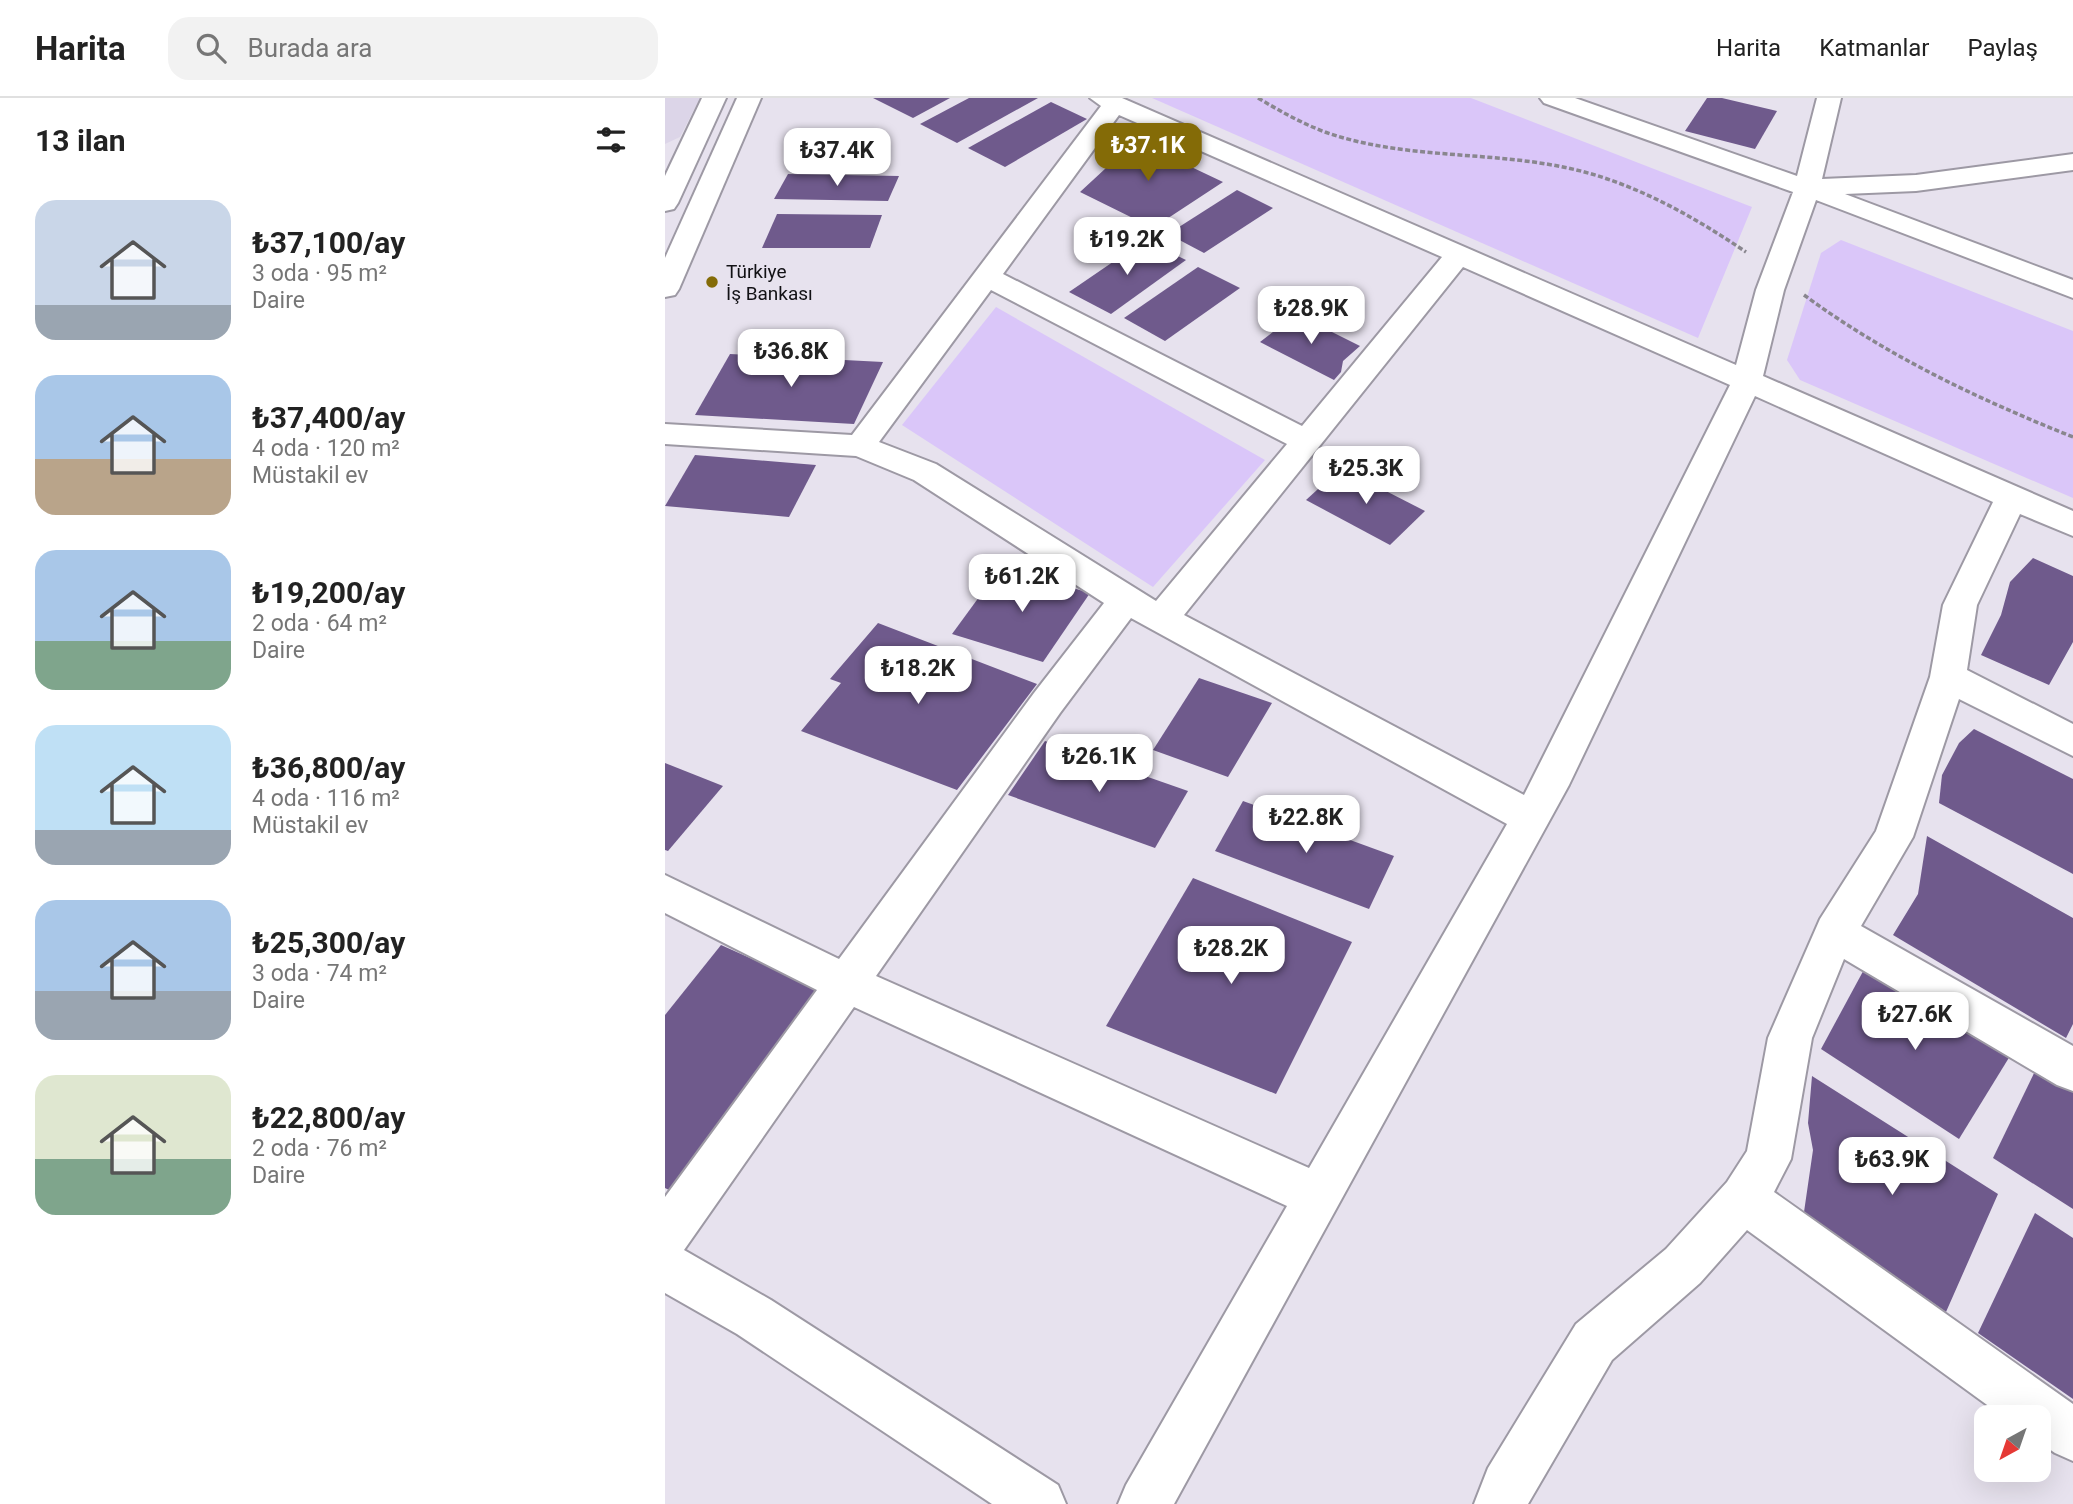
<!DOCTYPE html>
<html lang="tr">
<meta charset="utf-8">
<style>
body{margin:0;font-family:Roboto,sans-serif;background:#f2f2f2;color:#222;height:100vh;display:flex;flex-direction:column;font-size:26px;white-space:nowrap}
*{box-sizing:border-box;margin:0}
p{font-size:23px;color:#767676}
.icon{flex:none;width:38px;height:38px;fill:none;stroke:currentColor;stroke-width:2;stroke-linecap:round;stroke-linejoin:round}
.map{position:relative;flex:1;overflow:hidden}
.panel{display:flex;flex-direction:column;background:#fff;width:665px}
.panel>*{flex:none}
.needle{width:46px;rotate:220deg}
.buttons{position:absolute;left:1309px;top:1307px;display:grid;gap:14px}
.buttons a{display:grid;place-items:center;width:77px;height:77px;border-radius:14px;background:#fff;box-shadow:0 7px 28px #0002;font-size:35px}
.price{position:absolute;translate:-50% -60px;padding:0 16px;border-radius:14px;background:#fff;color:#222;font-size:23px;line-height:46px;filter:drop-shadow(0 2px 4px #0008)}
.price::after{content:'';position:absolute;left:50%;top:42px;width:21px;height:16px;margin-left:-10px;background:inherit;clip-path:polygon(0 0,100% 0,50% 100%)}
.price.on{background:#846b07;color:#fff}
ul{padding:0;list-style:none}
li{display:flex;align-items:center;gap:21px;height:175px;padding:0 35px}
li span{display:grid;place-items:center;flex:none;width:196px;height:140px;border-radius:21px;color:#555}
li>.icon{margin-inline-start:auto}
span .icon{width:84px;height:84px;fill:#fffc;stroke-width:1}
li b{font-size:30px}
h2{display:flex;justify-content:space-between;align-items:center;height:84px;padding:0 35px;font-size:30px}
header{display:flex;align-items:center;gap:42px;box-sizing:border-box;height:98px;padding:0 35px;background:#fff;border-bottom:2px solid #e0e0e0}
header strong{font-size:33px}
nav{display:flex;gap:38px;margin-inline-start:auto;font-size:24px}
.search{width:490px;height:63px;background:#f2f2f2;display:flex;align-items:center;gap:18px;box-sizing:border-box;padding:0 24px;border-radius:21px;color:#767676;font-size:26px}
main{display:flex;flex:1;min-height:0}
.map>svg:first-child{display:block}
</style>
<header>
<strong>Harita</strong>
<div class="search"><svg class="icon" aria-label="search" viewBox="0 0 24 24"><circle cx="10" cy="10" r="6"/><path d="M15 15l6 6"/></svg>Burada ara</div>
<nav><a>Harita</a><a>Katmanlar</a><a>Paylaş</a></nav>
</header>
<main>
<section class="panel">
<h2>13 ilan<svg class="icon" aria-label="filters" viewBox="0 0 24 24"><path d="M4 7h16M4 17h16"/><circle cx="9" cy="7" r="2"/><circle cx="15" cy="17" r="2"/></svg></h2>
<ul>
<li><span style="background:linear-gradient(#c9d6e8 75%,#9aa5b1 0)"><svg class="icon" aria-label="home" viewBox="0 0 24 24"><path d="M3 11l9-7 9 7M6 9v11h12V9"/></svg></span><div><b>₺37,100/ay</b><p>3 oda · 95 m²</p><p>Daire</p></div></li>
<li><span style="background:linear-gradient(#a9c7e8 60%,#b9a48a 0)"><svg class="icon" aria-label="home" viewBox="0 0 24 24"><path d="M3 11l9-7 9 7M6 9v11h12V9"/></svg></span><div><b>₺37,400/ay</b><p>4 oda · 120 m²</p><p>Müstakil ev</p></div></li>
<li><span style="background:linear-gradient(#a9c7e8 65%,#7fa58c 0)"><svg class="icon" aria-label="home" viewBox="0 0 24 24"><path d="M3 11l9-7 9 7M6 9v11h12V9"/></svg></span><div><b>₺19,200/ay</b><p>2 oda · 64 m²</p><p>Daire</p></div></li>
<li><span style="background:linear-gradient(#bfe0f5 75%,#9aa5b1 0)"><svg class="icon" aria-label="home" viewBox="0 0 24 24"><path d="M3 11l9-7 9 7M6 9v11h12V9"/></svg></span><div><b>₺36,800/ay</b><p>4 oda · 116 m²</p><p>Müstakil ev</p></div></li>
<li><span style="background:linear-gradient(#a9c7e8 65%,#9aa5b1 0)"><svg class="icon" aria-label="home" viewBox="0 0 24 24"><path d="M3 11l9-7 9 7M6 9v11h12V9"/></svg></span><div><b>₺25,300/ay</b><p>3 oda · 74 m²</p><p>Daire</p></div></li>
<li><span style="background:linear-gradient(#dfe7d0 60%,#7fa58c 0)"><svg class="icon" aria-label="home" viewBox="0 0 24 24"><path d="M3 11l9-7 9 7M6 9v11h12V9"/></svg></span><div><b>₺22,800/ay</b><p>2 oda · 76 m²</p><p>Daire</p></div></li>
</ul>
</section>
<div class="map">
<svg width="1408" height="1406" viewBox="0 0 1408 1406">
<rect width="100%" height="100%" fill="#e7e2ee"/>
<polygon fill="#dcd5e8" points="0,0 35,0 15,39 0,46"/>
<g fill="#dac6f9">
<polygon points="487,0 806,0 1087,109 1033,240"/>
<polygon points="1176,142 1408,233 1408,400 1135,282 1122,262 1156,155"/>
<polygon points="331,209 600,362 488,489 237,327"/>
</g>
<g fill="#6f5a8c">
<polygon points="208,0 285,0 248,20"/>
<polygon points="304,0 373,0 292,45 255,26"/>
<polygon points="1042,0 1057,0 1112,13 1090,51 1020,33"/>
<polygon points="386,4 422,21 340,69 303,50"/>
<polygon points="467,38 520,66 558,84 488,130 415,94 441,70 442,62 452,52 453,46"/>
<polygon points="123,76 234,78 223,103 109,101"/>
<polygon points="572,92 608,110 539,155 503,136"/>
<polygon points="112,116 217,117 205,150 97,150"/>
<polygon points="480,142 521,162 446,216 404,194"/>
<polygon points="533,169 575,190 500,243 459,220"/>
<polygon points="631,216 695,248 678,263 676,274 669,282 595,244"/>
<polygon points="65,256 218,264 189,326 30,317"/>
<polygon points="30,357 151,367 124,419 0,408"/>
<polygon points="676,370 760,413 725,447 641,402"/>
<polygon points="1368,460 1408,478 1408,544 1384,587 1316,557 1336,517 1345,484"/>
<polygon points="336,469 425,495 378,564 287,536"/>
<polygon points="213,525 372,586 292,692 136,633 176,585 165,581"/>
<polygon points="534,580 607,605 563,679 488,652"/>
<polygon points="1309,631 1408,681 1408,776 1274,705 1277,677 1294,645"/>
<polygon points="380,643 523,693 490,750 343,697"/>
<polygon points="0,665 58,688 3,753 0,752"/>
<polygon points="578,703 729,758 704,811 550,753"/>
<polygon points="1262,738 1408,820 1408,926 1401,940 1228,837 1253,796"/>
<polygon points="528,780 687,844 611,996 441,928"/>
<polygon points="56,847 156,892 8,1094 0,1090 0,917"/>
<polygon points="1202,866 1345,958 1294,1041 1156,951"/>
<polygon points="1372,969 1408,991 1408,1111 1328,1060"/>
<polygon points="1147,978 1333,1096 1281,1214 1139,1114 1148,1052 1143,1025"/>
<polygon points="1370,1115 1408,1140 1408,1301 1313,1235"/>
</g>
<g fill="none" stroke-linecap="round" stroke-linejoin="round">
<defs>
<g id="minor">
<polygon points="37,0 61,0 13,105 9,111 0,113 0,78"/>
<polygon points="72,0 96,0 14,191 10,197 0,199 0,160"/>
<path d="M425,0H457L1071,267L1091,192L1128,94L879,5L875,0H910L1132,78L1152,0H1176L1157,81L1251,77L1408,56V72L1251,93L1180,96L1408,182V200L1151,102L1119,192L1098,278L1408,413V438L1355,416L1312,507L1302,572L1408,626V658L1294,601L1248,739L1196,828L1408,948V993L1392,987L1179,861L1147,940L1126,1061L1109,1094L1408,1306V1363L1390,1355L1374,1344V1320H1340L1082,1132L1035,1185L947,1262L863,1406H809L823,1370L911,1226L1001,1151L1062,1084L1082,1053L1103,940L1155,821L1211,733L1265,579L1278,507L1328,404L1090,298L904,687L509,1406H453L461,1387L622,1108L189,909L19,1152L106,1202L393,1387L401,1406H327L72,1236L0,1195V1099L152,892L0,815V777L174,861L369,595L439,505L249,382L191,358L0,346V326L187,337L436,8ZM454,17L777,159L637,328L338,176ZM798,169L1065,287L859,697L519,517ZM326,192L622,346L491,503L271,366L214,344ZM466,520L842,726L644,1070L211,878L395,615Z"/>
</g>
</defs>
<use href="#minor" stroke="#9d99a4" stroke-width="4"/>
<g stroke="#89868e" stroke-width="3.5" stroke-dasharray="5 2.5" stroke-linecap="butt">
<path d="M593,0C615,13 636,25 660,34C736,61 819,53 898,69C964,82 1025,116 1081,154"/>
<path d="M1139,197C1222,258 1313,301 1408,339"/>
</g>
<use href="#minor" fill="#fff" fill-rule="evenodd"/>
</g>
<circle fill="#846b07" stroke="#e7e2ee" stroke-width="2.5" cx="47" cy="184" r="7"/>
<g text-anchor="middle" stroke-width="6" stroke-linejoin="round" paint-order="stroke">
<g font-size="19" fill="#121115" stroke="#e7e2ee" text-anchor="start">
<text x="61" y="180">Türkiye<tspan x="61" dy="22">İş Bankası</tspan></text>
</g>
</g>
</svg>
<div class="buttons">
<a><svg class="needle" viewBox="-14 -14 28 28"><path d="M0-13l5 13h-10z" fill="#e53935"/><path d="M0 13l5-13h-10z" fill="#767676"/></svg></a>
</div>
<b class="price on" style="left:483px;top:85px">₺37.1K</b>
<b class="price" style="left:172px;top:90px">₺37.4K</b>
<b class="price" style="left:462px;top:179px">₺19.2K</b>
<b class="price" style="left:646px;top:248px">₺28.9K</b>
<b class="price" style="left:126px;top:291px">₺36.8K</b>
<b class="price" style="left:701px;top:408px">₺25.3K</b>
<b class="price" style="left:357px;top:516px">₺61.2K</b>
<b class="price" style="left:253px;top:608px">₺18.2K</b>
<b class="price" style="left:434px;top:696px">₺26.1K</b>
<b class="price" style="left:641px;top:757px">₺22.8K</b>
<b class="price" style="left:566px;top:888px">₺28.2K</b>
<b class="price" style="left:1250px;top:954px">₺27.6K</b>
<b class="price" style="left:1227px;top:1099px">₺63.9K</b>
</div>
</main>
